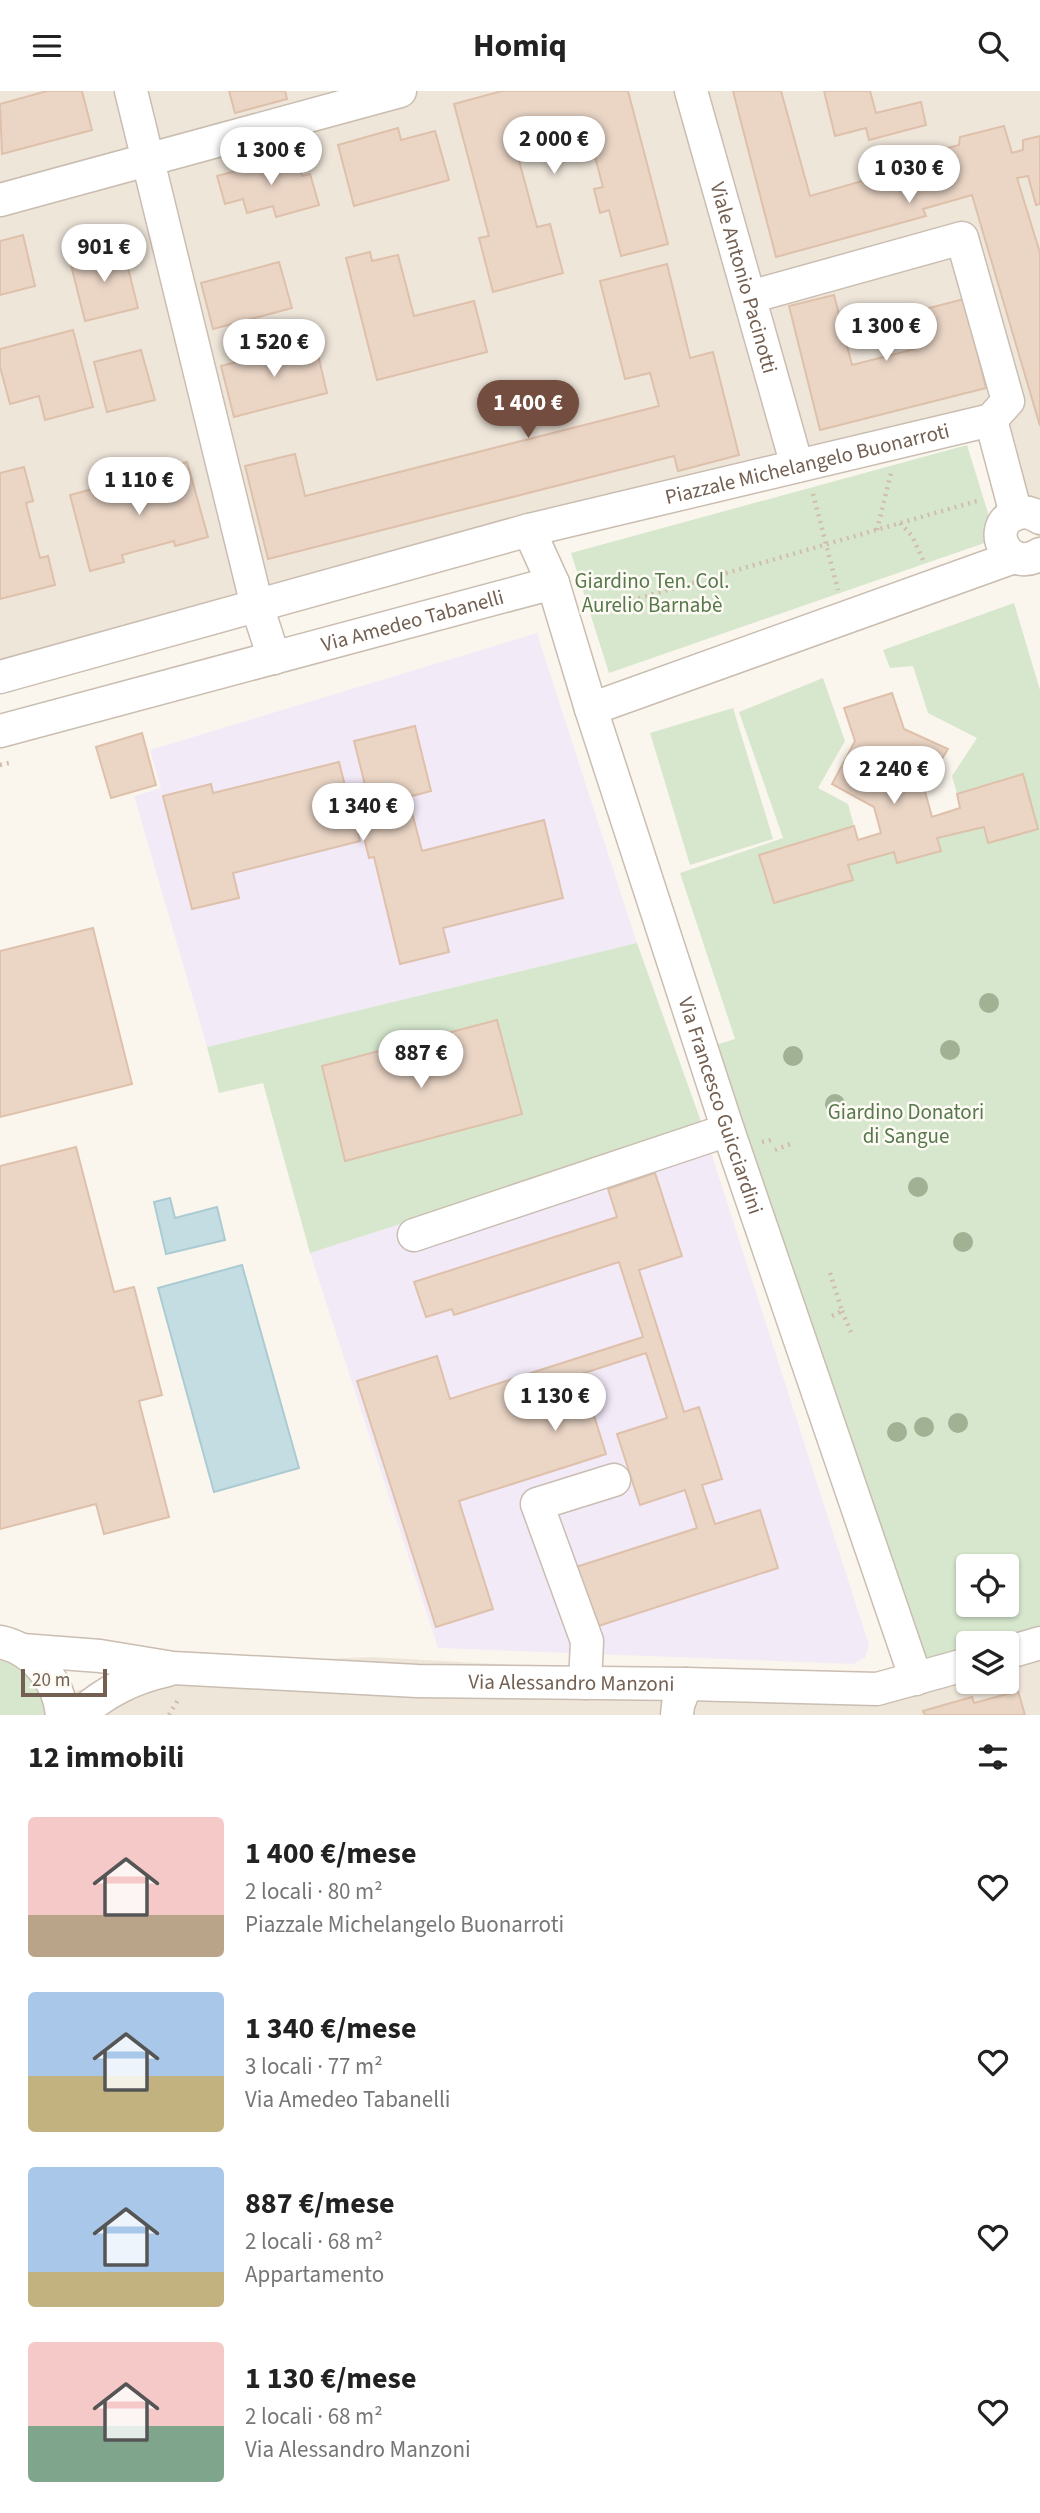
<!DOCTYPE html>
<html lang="it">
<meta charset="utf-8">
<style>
body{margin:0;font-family:"Source Sans 3",sans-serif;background:#f2f2f2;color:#222;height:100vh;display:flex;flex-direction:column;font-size:26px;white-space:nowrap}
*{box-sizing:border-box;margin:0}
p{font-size:23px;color:#767676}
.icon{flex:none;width:38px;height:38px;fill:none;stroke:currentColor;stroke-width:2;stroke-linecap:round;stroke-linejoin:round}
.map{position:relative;height:1624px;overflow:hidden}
.drawer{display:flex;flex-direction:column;background:#fff;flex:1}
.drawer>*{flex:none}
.fabs{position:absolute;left:956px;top:1463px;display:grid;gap:14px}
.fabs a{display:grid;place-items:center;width:63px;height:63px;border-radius:7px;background:#fff;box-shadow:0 2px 5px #0004;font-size:35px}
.scale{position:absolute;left:21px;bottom:18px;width:86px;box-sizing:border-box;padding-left:7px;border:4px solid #746052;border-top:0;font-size:19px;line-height:24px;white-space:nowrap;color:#746052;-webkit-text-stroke:5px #fdfaf4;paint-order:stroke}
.price{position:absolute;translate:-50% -60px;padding:0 16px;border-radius:24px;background:#fff;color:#222;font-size:23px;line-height:46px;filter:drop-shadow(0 2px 4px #0008)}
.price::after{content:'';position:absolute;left:50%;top:42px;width:21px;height:16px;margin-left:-10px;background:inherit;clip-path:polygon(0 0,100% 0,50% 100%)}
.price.on{background:#734d3f;color:#fff}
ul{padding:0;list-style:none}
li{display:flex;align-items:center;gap:21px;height:175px;padding:0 28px}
li span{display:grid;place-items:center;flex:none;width:196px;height:140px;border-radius:7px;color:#555}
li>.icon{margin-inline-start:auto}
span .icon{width:84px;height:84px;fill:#fffc;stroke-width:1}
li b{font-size:30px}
h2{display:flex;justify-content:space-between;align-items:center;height:84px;padding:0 28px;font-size:30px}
header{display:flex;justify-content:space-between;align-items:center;height:91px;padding:0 28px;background:#fff;font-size:32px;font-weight:700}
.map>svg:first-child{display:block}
</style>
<header><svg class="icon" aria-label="menu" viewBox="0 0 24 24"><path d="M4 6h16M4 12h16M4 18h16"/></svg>Homiq<svg class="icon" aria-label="search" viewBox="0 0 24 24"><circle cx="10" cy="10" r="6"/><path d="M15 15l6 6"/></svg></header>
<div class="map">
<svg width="1040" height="1624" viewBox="0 0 1040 1624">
<rect width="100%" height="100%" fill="#fbf6ed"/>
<g fill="#efe6da">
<polygon points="0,0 1040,0 1040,453 1001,320 0,574"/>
<polygon points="1040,1554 1040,1624 0,1624 0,1619 178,1574 372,1566 907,1596 968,1577 968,1591 1006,1591 1006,1564"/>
</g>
<g fill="#f3eaf8">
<polygon points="537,542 637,852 207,956 134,705 161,697 150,659"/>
<polygon points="703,1036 869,1554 865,1567 853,1573 438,1557 310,1162"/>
</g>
<g fill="#d6e7cd" fill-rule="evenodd">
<polygon points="967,354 996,448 609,582 571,462"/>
<path d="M1014,512L1040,599V1554L968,1552V1577L907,1596L689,962L735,948L680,782L783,747L739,621L823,587L845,650L818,697L848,713L854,735L760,764L774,812L853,789L848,774L894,761L897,772L940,760L937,747L984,736L989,752L1038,738L1023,684L957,703L952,685L977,647L928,622L913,575L890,577L883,559ZM968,1475H1006V1514H968Z"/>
<polygon points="733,617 773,748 690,774 650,642"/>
<polygon points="637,852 703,1036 310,1162 263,992 219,1002 207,956"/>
<path d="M0,1568C25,1579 43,1596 45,1624H0Z"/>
</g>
<g fill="#c3dde3" stroke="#abcbd3" stroke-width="2">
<polygon points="170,1107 175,1127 217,1116 225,1149 166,1163 154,1111"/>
<polygon points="242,1174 299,1377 214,1401 158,1197"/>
</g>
<g fill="#ebd6c6" stroke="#dec0ab" stroke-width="2">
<polygon points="47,0 82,0 92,39 2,63 0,13"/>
<polygon points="229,0 285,0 287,8 235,22"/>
<polygon points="502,0 628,0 668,153 621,165 609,119 600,122 594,98 603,96 586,32 514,51 537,136 550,133 563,182 493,201 479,147 489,145 454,13"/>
<polygon points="733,0 781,0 810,105 911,76 911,67 959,54 960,46 1004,35 1012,62 1023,59 1023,49 1040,45 1040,113 1036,114 1028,85 1017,87 1040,162 1040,335 972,104 923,118 926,125 776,166"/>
<polygon points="824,0 870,0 876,22 921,11 926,34 869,49 866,37 835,45"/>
<polygon points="398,37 401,49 435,40 449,89 354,115 338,54"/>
<polygon points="296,64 302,85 310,83 319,114 276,126 273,115 247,122 243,108 225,113 217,85"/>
<polygon points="23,144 35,195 0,204 0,150"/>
<polygon points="123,157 138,217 85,230 70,170"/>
<polygon points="370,161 372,170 398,164 414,225 474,210 487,261 377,289 346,167"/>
<polygon points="279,171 292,217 213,238 201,192"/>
<polygon points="667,173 690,267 713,261 739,364 678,380 674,365 268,468 245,375 295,363 305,405 659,315 650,282 625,288 600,190"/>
<polygon points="834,204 852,274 915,258 906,223 964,208 986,297 820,339 789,215"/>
<polygon points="73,239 93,316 45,329 39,305 10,313 0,276 0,258"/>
<polygon points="315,251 327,302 234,326 221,275"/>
<polygon points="141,259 155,309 107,321 94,271"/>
<polygon points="187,371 208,446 175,455 174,450 122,464 124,471 90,480 70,404 104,395 106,401 160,386 159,379"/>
<polygon points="24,376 33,410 26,412 40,467 48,465 55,494 0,508 0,382"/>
<polygon points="892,602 904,638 948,658 924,697 932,726 960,717 957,703 1023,683 1038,738 988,752 984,736 937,747 941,760 897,772 894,761 848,774 853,789 774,812 759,764 854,735 858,749 881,742 874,716 832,693 855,650 844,617"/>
<polygon points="415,635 431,700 408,706 422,760 544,729 563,807 443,837 449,861 400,873 374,766 369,767 363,742 358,743 360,750 233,782 239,807 192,818 163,705 211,693 213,702 339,671 346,699 365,694 354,650"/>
<polygon points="142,642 156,694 111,707 96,656"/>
<polygon points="93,837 132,993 0,1026 0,860"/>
<polygon points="497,929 522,1023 345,1070 322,975"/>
<polygon points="76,1056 114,1201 134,1196 162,1304 139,1310 169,1426 104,1443 96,1413 0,1438 0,1075"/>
<polygon points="655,1082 682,1165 639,1179 684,1321 699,1316 722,1388 702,1394 715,1433 760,1419 778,1477 589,1538 570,1478 697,1437 685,1399 640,1414 617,1343 667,1327 646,1262 581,1283 606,1363 459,1410 493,1518 436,1536 357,1290 437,1265 450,1308 643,1246 619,1171 454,1224 452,1218 426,1226 414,1191 617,1126 608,1098"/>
<polygon points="1018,1600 1025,1624 925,1624 923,1620 972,1606 974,1612"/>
</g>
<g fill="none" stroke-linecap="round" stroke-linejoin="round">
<defs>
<g id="minor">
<polyline points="131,0 257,515 274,567"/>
<path id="s1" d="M691,0L797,375"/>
<polyline points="0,109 400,0"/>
<polyline points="750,206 962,147 1008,310 991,329"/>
<polyline points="991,329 1016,423"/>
<path d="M1040,427C1031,421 1023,419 1013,424C985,439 1009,483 1040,463"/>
<path id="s2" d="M529,439L553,492L591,618L728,1039L916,1588"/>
<path id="s3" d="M0,586L529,439L991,329"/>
<polyline points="591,618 1014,466"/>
<path id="s4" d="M0,640L553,492"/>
<polyline points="414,1144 728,1039"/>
<path d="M0,1551C34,1558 59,1590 62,1624"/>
<path id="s5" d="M22,1559L100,1565L173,1577L417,1590L686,1593L877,1598L968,1573"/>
<polyline points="1006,1562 1040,1552"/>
<polyline points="585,1592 587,1550 537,1413 614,1389"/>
<path d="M79,1624C106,1600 133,1587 168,1579"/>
<polyline points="677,1624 678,1614 686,1593"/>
</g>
</defs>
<use href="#minor" stroke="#cabdb1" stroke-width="35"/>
<g stroke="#d2bcab" stroke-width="4.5" stroke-dasharray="2 5" stroke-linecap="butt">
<polyline points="813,403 838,499"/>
<polyline points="900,432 912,445 923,469"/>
<polyline points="877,439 891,382"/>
<polyline points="598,519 977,410"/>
<polyline points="0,674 13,671"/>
<polyline points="762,1051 771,1049"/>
<polyline points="775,1059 790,1053"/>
<polyline points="830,1182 842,1220 830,1226"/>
<polyline points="842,1220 851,1241"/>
<polyline points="169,1624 179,1607"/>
</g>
<use href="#minor" stroke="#fff" stroke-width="32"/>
</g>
<g fill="#a0b194">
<circle cx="989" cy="912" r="10"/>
<circle cx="950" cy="959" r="10"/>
<circle cx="793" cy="965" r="10"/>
<circle cx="835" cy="1013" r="10"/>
<circle cx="918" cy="1096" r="10"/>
<circle cx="963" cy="1151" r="10"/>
<circle cx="958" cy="1332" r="10"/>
<circle cx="924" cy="1336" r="10"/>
<circle cx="897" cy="1341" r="10"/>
</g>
<g text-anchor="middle" stroke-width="5" stroke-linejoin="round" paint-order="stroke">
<g font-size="21" fill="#746052" stroke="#fdfaf4">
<text dy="7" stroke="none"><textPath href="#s1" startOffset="194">Viale Antonio Pacinotti</textPath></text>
<text dy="7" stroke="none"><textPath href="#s3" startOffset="835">Piazzale Michelangelo Buonarroti</textPath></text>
<text dy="7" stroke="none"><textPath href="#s4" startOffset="427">Via Amedeo Tabanelli</textPath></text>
<text dy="7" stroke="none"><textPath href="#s2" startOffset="607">Via Francesco Guicciardini</textPath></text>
<text dy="7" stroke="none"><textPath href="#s5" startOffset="551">Via Alessandro Manzoni</textPath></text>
</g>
<g font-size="21" fill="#56784c" stroke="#fdfaf4">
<text x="652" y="497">Giardino Ten. Col.<tspan x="652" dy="24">Aurelio Barnabè</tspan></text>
<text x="906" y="1028">Giardino Donatori<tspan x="906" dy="24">di Sangue</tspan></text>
</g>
</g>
</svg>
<div class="fabs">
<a><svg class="icon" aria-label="locate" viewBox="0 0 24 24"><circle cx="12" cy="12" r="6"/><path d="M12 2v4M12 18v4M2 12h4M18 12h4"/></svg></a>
<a><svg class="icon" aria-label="layers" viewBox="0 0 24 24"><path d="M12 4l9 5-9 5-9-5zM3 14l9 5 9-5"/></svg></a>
</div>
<div class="scale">20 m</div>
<b class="price" style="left:554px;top:85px">2 000 €</b>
<b class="price" style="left:271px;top:96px">1 300 €</b>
<b class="price" style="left:909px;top:114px">1 030 €</b>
<b class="price" style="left:104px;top:193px">901 €</b>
<b class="price" style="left:886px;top:272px">1 300 €</b>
<b class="price" style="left:274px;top:288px">1 520 €</b>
<b class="price on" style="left:528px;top:349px">1 400 €</b>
<b class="price" style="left:139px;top:426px">1 110 €</b>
<b class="price" style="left:894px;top:715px">2 240 €</b>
<b class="price" style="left:363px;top:752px">1 340 €</b>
<b class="price" style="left:421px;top:999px">887 €</b>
<b class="price" style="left:555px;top:1342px">1 130 €</b>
</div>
<section class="drawer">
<h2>12 immobili<svg class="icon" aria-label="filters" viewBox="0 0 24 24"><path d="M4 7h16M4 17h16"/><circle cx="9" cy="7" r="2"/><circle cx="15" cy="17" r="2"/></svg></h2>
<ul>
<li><span style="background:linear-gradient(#f6c9c9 70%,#b9a48a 0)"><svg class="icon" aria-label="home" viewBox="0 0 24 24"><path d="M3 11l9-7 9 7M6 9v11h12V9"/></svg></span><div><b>1 400 €/mese</b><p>2 locali · 80 m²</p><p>Piazzale Michelangelo Buonarroti</p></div><svg class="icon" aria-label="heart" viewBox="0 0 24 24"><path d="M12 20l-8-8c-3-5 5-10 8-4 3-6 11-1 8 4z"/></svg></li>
<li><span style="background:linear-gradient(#a9c7e8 60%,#c2b280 0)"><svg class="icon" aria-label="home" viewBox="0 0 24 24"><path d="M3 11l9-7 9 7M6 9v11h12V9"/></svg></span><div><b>1 340 €/mese</b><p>3 locali · 77 m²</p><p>Via Amedeo Tabanelli</p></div><svg class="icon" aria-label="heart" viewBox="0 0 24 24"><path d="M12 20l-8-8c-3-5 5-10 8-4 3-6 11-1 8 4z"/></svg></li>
<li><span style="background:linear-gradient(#a9c7e8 75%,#c2b280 0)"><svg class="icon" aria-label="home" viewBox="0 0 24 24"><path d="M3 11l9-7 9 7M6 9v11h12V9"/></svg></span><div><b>887 €/mese</b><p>2 locali · 68 m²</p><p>Appartamento</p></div><svg class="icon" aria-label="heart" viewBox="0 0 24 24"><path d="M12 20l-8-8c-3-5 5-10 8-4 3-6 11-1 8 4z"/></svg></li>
<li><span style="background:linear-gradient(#f6c9c9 60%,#7fa58c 0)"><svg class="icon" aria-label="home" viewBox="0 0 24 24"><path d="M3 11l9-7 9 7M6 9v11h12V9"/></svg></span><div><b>1 130 €/mese</b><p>2 locali · 68 m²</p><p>Via Alessandro Manzoni</p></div><svg class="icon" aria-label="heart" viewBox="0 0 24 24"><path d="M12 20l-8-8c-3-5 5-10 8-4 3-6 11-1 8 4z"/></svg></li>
</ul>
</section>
